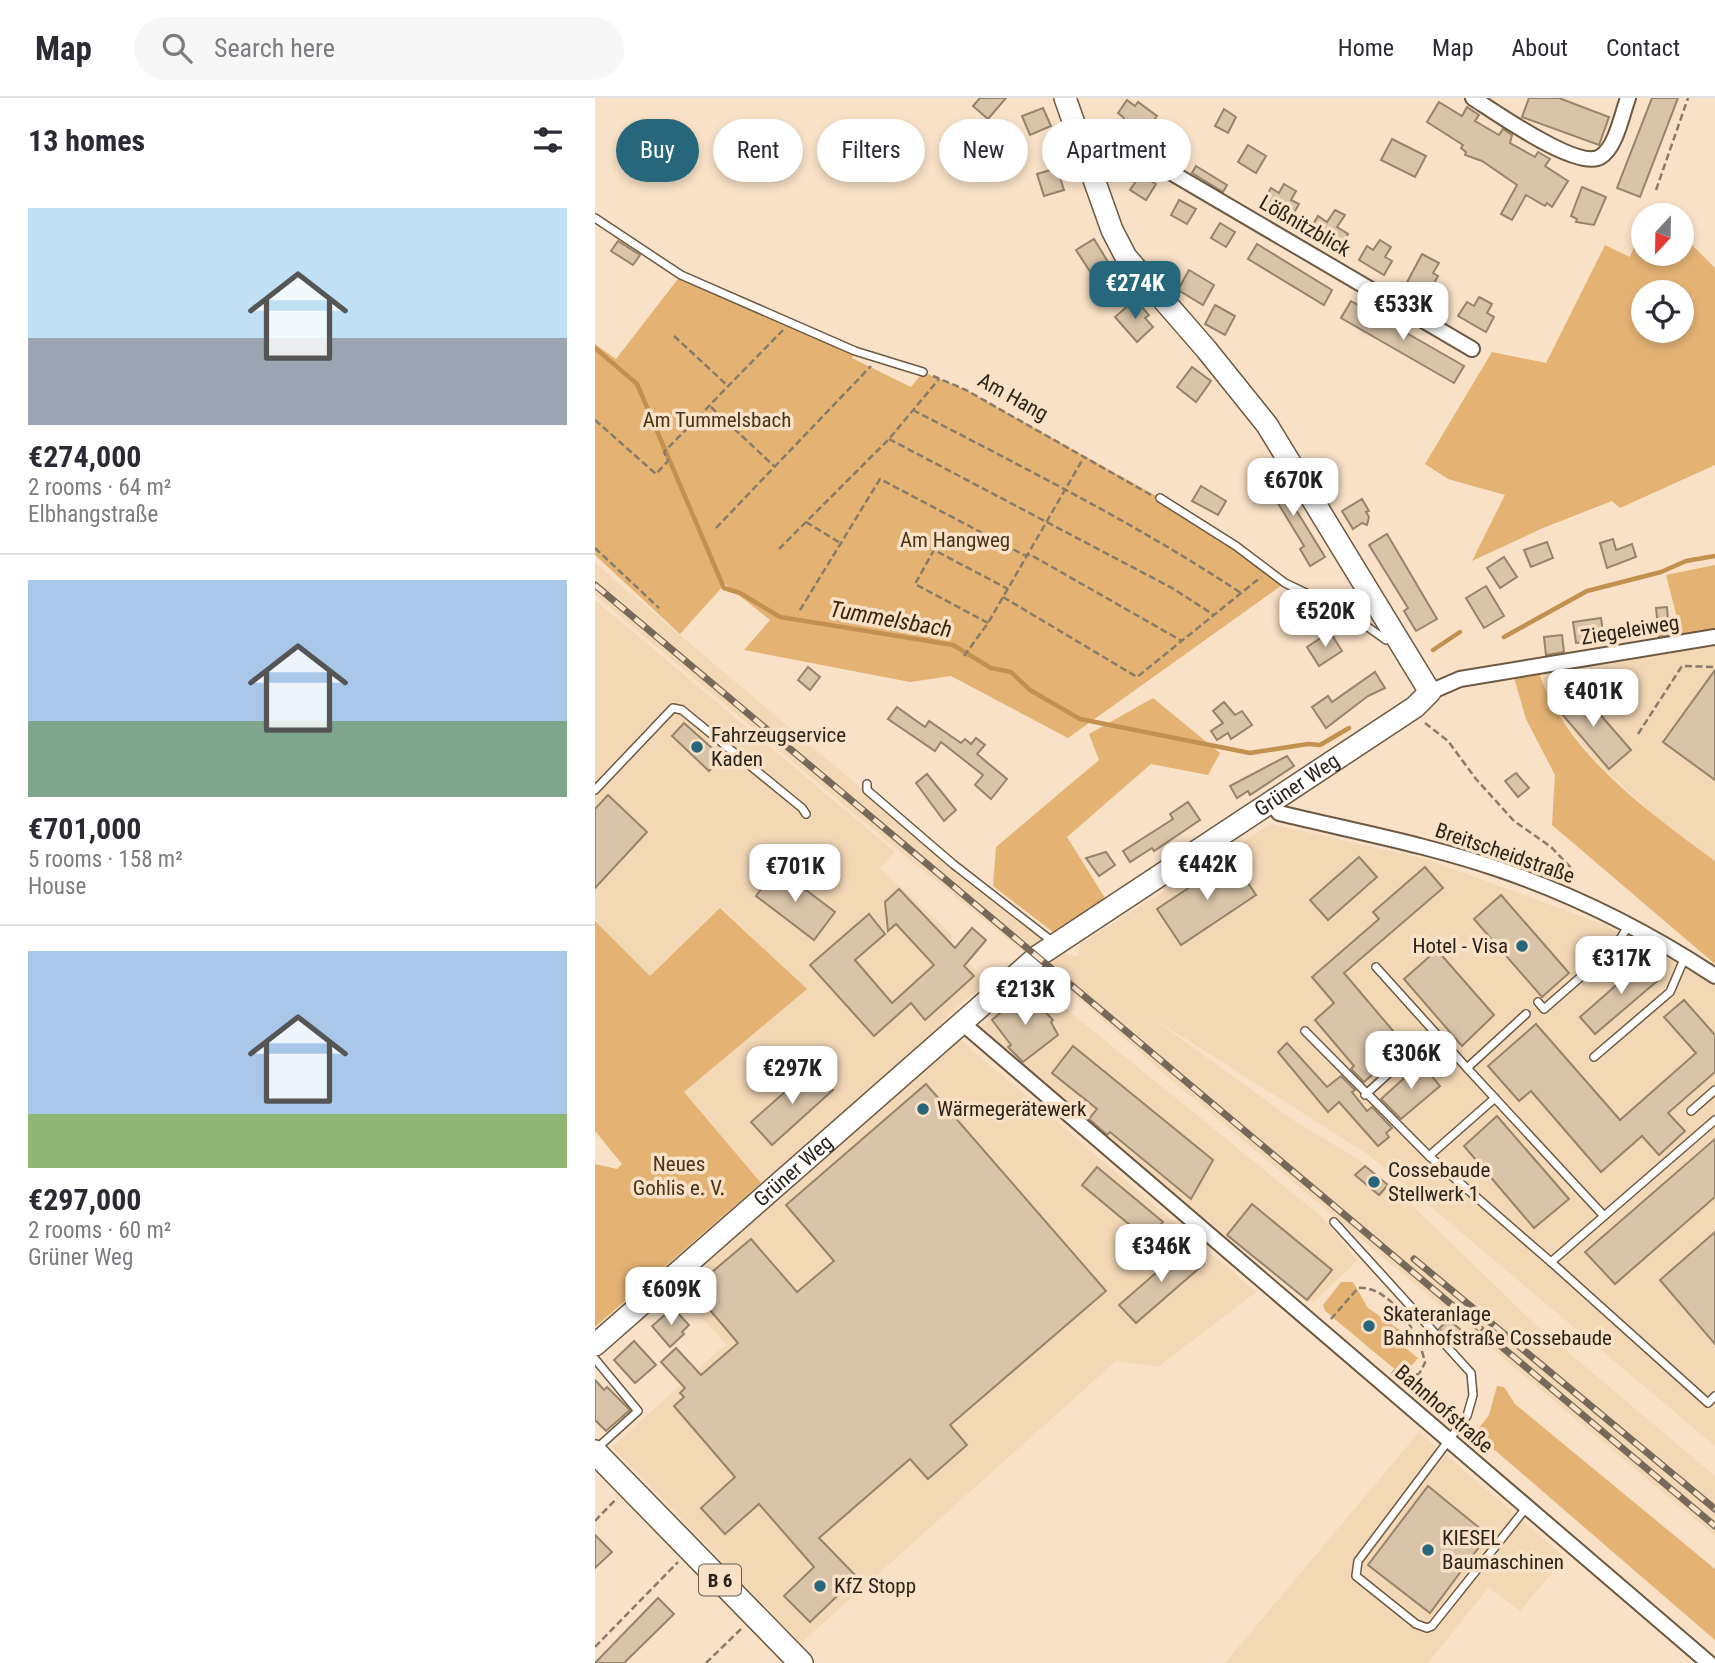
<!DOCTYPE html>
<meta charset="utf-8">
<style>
body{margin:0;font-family:"Roboto Condensed",sans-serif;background:#f7f7f7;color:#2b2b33;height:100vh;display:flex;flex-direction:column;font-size:26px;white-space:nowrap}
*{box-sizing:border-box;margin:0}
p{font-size:23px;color:#7c7c81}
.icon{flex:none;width:38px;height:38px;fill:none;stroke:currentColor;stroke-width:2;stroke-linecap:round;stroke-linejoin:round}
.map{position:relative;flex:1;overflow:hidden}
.details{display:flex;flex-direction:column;background:#fff;width:595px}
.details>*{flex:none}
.guide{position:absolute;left:21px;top:21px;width:665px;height:63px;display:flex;gap:14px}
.needle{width:46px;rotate:202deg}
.tools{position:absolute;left:1036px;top:105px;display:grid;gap:14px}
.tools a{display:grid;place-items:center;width:63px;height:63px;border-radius:50%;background:#fff;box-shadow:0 4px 10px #0003;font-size:35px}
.price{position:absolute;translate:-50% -60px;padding:0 16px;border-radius:14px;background:#fff;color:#222;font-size:23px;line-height:46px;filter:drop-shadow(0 2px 4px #0008)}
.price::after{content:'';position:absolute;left:50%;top:42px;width:21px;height:16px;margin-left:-10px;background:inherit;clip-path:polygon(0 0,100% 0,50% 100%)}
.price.selected{background:#27677c;color:#fff}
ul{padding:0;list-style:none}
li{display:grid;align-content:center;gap:14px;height:371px;padding:0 28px}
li+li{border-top:2px solid #e1e1e2}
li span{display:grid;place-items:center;height:217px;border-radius:0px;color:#555}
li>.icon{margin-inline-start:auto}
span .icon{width:126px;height:126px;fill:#fffc;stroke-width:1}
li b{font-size:30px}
h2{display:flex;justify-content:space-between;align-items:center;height:84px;padding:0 28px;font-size:30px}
.chip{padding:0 24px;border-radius:32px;background:#fff;box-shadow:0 4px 10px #0003;font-size:24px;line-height:63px}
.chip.selected{background:#27677c;color:#fff}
header{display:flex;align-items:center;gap:42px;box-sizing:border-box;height:98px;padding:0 35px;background:#fff;border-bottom:2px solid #e1e1e2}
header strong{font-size:33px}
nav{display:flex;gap:38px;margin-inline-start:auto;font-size:24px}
.search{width:490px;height:63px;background:#f7f7f7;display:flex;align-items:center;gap:18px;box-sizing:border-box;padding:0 24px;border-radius:38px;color:#7c7c81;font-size:26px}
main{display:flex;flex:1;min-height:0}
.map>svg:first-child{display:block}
</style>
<header>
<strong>Map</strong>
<div class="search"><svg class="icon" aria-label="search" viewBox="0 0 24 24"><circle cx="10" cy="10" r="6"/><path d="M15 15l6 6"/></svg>Search here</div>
<nav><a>Home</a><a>Map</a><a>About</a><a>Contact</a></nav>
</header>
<main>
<section class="details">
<h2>13 homes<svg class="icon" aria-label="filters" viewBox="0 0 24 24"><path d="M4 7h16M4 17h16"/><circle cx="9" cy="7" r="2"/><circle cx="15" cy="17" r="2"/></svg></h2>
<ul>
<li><span style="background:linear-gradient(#bfe0f5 60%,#9aa5b1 0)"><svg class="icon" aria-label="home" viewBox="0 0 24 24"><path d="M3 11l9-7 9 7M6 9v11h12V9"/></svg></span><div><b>€274,000</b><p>2 rooms · 64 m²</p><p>Elbhangstraße</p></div></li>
<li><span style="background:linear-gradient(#a9c7e8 65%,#7fa58c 0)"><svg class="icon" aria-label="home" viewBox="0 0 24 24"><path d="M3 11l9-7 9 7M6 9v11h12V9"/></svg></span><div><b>€701,000</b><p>5 rooms · 158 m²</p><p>House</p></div></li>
<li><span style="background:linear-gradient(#a9c7e8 75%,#8fb573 0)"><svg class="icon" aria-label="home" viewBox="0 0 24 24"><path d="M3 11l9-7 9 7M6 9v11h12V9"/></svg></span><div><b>€297,000</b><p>2 rooms · 60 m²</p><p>Grüner Weg</p></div></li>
</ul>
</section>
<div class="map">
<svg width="1120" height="1565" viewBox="0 0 1120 1565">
<rect width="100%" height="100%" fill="#f8e1c6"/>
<g fill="#f3d8b6">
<polygon points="0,465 421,821 472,856 483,859 485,846 676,726 831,761 1010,827 1120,886 1120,1348 774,1057 556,919 701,1024 763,1061 799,1090 942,1228 1120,1378 1120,1438 567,974 450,871 299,749 0,497"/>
<polygon points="0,502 300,754 285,770 356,836 357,847 391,883 346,925 661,1194 563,1269 521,1263 206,1545 17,1349 131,1246 64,1172 165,1085 89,994 211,891 127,810 55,878 0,823"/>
<polygon points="1120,539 1120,763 1060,718 1006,668 962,616 942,568"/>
<polygon points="438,884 727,1119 762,1163 719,1204 712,1202 509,1040 384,931"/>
<polygon points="824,1334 970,1459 925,1513 894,1489 833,1565 630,1565"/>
</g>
<g fill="#e4b374" fill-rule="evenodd">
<path d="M1048,125V156H1087V137L1120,170V367L1025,410L1017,403L948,430L877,463L910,397L853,381L830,366L897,254L951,265L1010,147L1035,159ZM1048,194H1087V233H1048Z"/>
<polygon points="86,177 260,253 257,260 316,289 328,274 371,292 565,400 690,485 473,640 356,578 315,584 149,552 175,522 130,486 85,536 0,457 0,246 21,261"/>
<polygon points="1120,467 1120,534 1087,539 1071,477"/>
<path d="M942,568C967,653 1052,713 1120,763V866L957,727L960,677L931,621L917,573Z"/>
<polygon points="558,600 625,655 613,677 556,666 472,739 510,800 458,834 398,788 401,749 504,662 494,636"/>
<polygon points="125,810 212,891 89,994 166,1085 0,1229 0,1066 22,1071 27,1066 0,1033 0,823 55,878"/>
<polygon points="746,1184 758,1184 773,1210 812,1237 807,1247 823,1260 808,1278 730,1213 728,1207"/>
<polygon points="902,1288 909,1289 920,1306 1120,1471 1120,1542 880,1335 894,1317"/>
</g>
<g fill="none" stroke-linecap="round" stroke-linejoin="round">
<g stroke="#c3914f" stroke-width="4.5">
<polyline points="0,250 42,286 129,490 145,495 185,519 358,547 396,570 416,574 435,592 485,621 655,655 713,646 725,647 754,630"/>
<polyline points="909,539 992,493 1066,474 1091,463 1120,458"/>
<polyline points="838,552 865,534"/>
</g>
</g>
<g fill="#d9c3a9" stroke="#97836a" stroke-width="2">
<polygon points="385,0 411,0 393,21 378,8"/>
<polygon points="934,0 964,0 1014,19 1004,47 927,19"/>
<polygon points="1057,0 1083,0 1045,99 1022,90"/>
<polygon points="532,2 540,8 543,4 562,18 559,22 567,28 557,41 527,24 529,20 523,15"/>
<polygon points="844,4 867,18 872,9 884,17 880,23 904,37 908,31 917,37 915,45 940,59 943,54 955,61 950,68 973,83 957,109 952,105 950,108 931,97 917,122 906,116 922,87 887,63 870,57 871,54 866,50 868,47 832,24"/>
<polygon points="448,10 456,28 435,37 427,18"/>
<polygon points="629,11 641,19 633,35 620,28"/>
<polygon points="69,25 92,46 77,62 54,41"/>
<polygon points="797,41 831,58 820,79 786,62"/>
<polygon points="653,47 671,58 661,75 643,64"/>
<polygon points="601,68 632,87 628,94 597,75"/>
<polygon points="462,70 469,92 449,98 442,76"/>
<polygon points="545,77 561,86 551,102 535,92"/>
<polygon points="689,86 701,93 696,102 704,106 695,122 667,106 676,90 684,95"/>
<polygon points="987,89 1011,99 999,127 981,124 982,121 976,118"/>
<polygon points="584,102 601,111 592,126 576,117"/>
<polygon points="740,112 750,117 742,129 753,136 743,151 714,133 723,118 732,124"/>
<polygon points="625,125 640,134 631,149 616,140"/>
<polygon points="499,141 513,164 496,175 481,152"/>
<polygon points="785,142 796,149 790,159 797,163 789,177 764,162 772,148 778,152"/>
<polygon points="23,143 45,157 38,167 16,153"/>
<polygon points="662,146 737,192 729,207 653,161"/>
<polygon points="827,156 844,165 838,175 843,178 838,187 848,193 839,208 809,190"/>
<polygon points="594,172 619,187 608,207 583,192"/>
<polygon points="884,199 897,206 892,215 899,219 891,234 863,218 872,204 879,208"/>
<polygon points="756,203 869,268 859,285 746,220"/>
<polygon points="536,205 542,211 546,208 554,217 550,220 558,229 542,244 520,219"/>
<polygon points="620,207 640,218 630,237 610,226"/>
<polygon points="597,269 616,283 601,304 582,289"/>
<polygon points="677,373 730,459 715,468 705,451 709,448 678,397 674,400 663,382"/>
<polygon points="606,388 631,403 623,417 597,403"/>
<polygon points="767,401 774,413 771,414 774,419 772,427 767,425 758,431 747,413"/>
<polygon points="792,436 842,521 821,533 809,513 813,510 774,447"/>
<polygon points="1018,441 1021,452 1037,446 1041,459 1012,470 1005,445"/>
<polygon points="952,444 958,460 936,469 929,452"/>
<polygon points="909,459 922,479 905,490 892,470"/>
<polygon points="891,488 909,518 889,530 871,500"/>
<polygon points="1072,509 1074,537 1064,539 1061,510"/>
<polygon points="1006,520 1009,542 981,545 978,524"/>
<polygon points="735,534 747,553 724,568 712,549"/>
<polygon points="967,537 969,554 951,557 949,539"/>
<polygon points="213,569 225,579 215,592 203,582"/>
<polygon points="1120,572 1120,682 1068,644"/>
<polygon points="780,574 790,590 773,598 731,630 717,609 733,598 737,604"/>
<polygon points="982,590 1036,652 1014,671 961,609"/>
<polygon points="629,604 640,617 647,613 657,627 636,641 633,635 622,642 616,633 628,625 618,613"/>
<polygon points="302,609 330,629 334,623 366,645 370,641 376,646 381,640 390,647 382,656 412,681 396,701 380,687 388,677 346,644 340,653 293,621"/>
<polygon points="89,625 127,659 114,673 77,638"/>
<polygon points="692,658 699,668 655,697 653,693 642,700 635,688"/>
<polygon points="921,675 934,690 923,699 910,683"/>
<polygon points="332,676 361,712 349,723 321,685"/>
<polygon points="13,697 52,734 0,790 0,711"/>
<polygon points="593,704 605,722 559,753 557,750 535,764 528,753 578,721 575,716"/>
<polygon points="511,754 520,767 504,778 491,760"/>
<polygon points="764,759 782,779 733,822 715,802"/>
<polygon points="637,761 661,797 586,847 562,811"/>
<polygon points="830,769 848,790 749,875 810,947 769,984 756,971 759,968 720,922 739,905 717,879 784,821 778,814"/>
<polygon points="182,770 240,814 219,842 161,798"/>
<polygon points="304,791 360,850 377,830 391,842 369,868 379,878 330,922 316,905 279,938 215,867 274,816 290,836 260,862 297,905 339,867 301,826 293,833 290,804"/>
<polygon points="906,797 974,875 947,899 879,821"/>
<polygon points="842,852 899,917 867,948 809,881"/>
<polygon points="1051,861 1067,879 1000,936 985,919"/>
<polygon points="428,895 437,905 440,903 458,922 456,924 463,937 428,964 413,949 416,947 397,922"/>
<polygon points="1089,902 1120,937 1120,974 1073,1015 1090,1033 1064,1057 1047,1038 1006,1074 936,993 924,1003 893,968 941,926 1025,1022 1101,955 1069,919"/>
<polygon points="692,945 732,989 746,978 760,992 757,994 772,1013 777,1009 797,1030 791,1035 794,1039 783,1048 744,1004 733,1014 683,954"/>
<polygon points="478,948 618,1062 596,1101 515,1034 512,1037 494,1021 502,1011 457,975"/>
<polygon points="826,965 845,988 806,1021 786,1001"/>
<polygon points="217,970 238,992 177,1047 156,1024"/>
<polygon points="331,986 511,1193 355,1327 372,1347 333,1381 315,1361 224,1440 262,1479 215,1524 189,1498 219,1469 164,1406 130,1436 106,1410 140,1379 79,1308 89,1299 85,1295 90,1290 66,1264 81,1250 106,1277 143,1245 97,1191 156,1141 202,1194 239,1163 191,1107"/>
<polygon points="902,1018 974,1101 939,1130 869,1048"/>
<polygon points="1120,1041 1120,1099 1020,1186 990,1154"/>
<polygon points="770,1068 793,1087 784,1097 760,1077"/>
<polygon points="502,1069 568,1124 553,1142 487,1087"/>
<polygon points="657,1106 737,1172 712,1202 632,1137"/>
<polygon points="1120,1134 1120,1246 1065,1182"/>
<polygon points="584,1148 609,1166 541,1225 524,1207 570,1167"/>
<polygon points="78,1210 94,1227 87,1234 89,1236 75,1249 57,1228"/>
<polygon points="853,1221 873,1238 864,1249 844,1231"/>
<polygon points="39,1243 61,1267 40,1285 19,1262"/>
<polygon points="0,1282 9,1292 12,1289 35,1312 11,1333 0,1322"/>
<polygon points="833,1388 893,1437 835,1515 773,1467"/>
<polygon points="0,1437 17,1454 0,1470"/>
<polygon points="63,1500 79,1516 29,1565 0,1565"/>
</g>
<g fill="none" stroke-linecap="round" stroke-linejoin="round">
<defs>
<g id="lane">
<polyline points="0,120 86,177 260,253 328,274"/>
<polyline points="565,400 641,448 690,485 753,515 791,542 798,539"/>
<polyline points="272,686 272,692 358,766 458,844"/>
<polyline points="0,692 78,610 87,612 207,710 211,716"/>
<polyline points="781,869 872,970"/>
<polyline points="943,904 949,911 1020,849 1034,827"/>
<polyline points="931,916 872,970 1009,1118"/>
<polyline points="710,933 834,1058"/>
<polyline points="999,959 1075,894 1090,859"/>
<polyline points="770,997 839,934"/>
<polyline points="900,1000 834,1058 956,1164"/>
<polyline points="1096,1013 1120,992"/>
<polyline points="1120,1022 956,1164 1113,1305 1120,1298"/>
<polyline points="739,1124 876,1275 878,1297 872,1318 763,1463 761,1478 821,1526 832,1530 837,1528 931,1410"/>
<polyline points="0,1261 43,1313 0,1352"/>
</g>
<g id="street">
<path d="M878,0C900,14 982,72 1005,59C1021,50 1027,16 1033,0"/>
<polyline points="481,32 507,34 877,251"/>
<polyline points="835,594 865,581 1120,539"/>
<path d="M676,704L684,715C758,733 834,747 906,772C982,798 1053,834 1120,878"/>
<polyline points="366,924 1114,1565"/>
</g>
<g id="secondary">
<path id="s1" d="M0,1247L443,858L820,609L835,594L672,327L611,251L531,159L517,132L470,0"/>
</g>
<polyline id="primary" points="0,1354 206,1565"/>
</defs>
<use href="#lane" stroke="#6c5941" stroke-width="10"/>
<use href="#street" stroke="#6c5941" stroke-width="18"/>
<use href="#secondary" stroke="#6c5941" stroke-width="24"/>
<use href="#primary" stroke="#6c5941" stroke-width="26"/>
<g stroke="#897b69" stroke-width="2.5" stroke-dasharray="7 3.5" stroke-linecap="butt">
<polyline points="1061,92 1093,0"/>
<polyline points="79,238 133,288"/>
<polyline points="338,278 371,292 556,397"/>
<polyline points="116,309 180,369"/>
<path d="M318,312C429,370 542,426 646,495"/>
<polyline points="0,322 61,376 73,363 69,354 188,232"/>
<polyline points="294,341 577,490 619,517"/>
<polyline points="211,424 247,446"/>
<polyline points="121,430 276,268"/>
<polyline points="0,450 64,510"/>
<polyline points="184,451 294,341 344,281"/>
<polyline points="408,499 542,579 666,479"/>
<polyline points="205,512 285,381 429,457 436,457 587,543"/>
<polyline points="393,525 320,486 339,452 413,491"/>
<polyline points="369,558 393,525 489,359"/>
<polyline points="830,625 853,643 881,681 919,723 956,749 978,772 977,786"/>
<polyline points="1043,636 1087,568 1120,569"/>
<path d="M736,1221L763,1190C796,1187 825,1237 830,1265L824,1276L812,1278L802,1270L797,1276"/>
<polyline points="0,1423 22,1400"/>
<polyline points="0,1549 83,1464"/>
<polyline points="111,1565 146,1531"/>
</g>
<use href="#lane" stroke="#fff" stroke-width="7"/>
<use href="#street" stroke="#fff" stroke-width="14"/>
<use href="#secondary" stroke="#fff" stroke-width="21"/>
<use href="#primary" stroke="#fff" stroke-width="23"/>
<defs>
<g id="rail">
<polyline points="0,487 1120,1428"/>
<polyline points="819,1161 1120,1411"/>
</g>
</defs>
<use href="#rail" stroke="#766959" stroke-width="7"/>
<use href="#rail" stroke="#f8e1c6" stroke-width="4.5" stroke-dasharray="13" stroke-linecap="butt"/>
</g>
<g fill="#27677c" stroke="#f8e1c6" stroke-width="2.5">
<circle cx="102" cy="649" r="7"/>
<circle cx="927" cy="848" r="7"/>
<circle cx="328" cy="1011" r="7"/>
<circle cx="779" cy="1084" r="7"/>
<circle cx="774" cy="1228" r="7"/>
<circle cx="833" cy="1452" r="7"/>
<circle cx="225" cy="1488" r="7"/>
</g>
<g text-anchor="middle" stroke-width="7" stroke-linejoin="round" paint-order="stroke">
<rect fill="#f8e1c6" stroke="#695d4e" stroke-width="2" x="104" y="1466.5" width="42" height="31" rx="5"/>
<g font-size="19" font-weight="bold" fill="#2c241a">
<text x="125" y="1489">B 6</text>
</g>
<g font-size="21" fill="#2c241a" stroke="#f8e1c6">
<text transform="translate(710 128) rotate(30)" y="7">Lößnitzblick</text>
<text transform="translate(418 299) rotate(29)" y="7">Am Hang</text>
<text transform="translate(1035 532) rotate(-9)" y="7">Ziegeleiweg</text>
<text dy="7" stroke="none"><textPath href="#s1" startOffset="900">Grüner Weg</textPath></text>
<text transform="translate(910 755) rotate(19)" y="7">Breitscheidstraße</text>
<text dy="7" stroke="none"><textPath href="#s1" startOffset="264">Grüner Weg</textPath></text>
<text transform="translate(849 1311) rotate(41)" y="7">Bahnhofstraße</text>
</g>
<g font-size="21" fill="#4a3417" stroke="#f8e1c6">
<text x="122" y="329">Am Tummelsbach</text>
<text x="360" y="449">Am Hangweg</text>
<text x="84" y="1073">Neues<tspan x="84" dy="24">Gohlis e. V.</tspan></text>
</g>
<g font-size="21" fill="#2c241a" stroke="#f8e1c6" text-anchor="start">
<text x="116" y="644">Fahrzeugservice<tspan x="116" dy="24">Kaden</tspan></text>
<text x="913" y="855" text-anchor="end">Hotel - Visa</text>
<text x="342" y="1018">Wärmegerätewerk</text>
<text x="793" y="1079">Cossebaude<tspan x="793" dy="24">Stellwerk 1</tspan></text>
<text x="788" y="1223">Skateranlage<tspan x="788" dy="24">Bahnhofstraße Cossebaude</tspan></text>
<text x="847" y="1447">KIESEL<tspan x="847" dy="24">Baumaschinen</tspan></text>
<text x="239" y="1495">KfZ Stopp</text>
</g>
<g font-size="23" font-style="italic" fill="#3b2608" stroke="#f8e1c6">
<text transform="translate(296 521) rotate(10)" y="8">Tummelsbach</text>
</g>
</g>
</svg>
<div class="tools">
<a><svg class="needle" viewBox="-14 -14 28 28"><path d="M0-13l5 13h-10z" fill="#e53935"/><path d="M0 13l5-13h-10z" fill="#7c7c81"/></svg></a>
<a><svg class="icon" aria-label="locate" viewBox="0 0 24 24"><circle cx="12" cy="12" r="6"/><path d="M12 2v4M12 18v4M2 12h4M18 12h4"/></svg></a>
</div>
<b class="price selected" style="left:540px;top:223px">€274K</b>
<b class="price" style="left:808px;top:244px">€533K</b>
<b class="price" style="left:698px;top:420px">€670K</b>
<b class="price" style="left:730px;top:551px">€520K</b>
<b class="price" style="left:998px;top:631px">€401K</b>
<b class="price" style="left:612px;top:804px">€442K</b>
<b class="price" style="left:200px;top:806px">€701K</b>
<b class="price" style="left:1026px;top:898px">€317K</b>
<b class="price" style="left:430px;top:929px">€213K</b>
<b class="price" style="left:816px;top:993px">€306K</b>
<b class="price" style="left:197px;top:1008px">€297K</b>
<b class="price" style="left:566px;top:1186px">€346K</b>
<b class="price" style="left:76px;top:1229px">€609K</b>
<div class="guide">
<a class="chip selected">Buy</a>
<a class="chip">Rent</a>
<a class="chip">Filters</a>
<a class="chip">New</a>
<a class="chip">Apartment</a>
</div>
</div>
</main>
